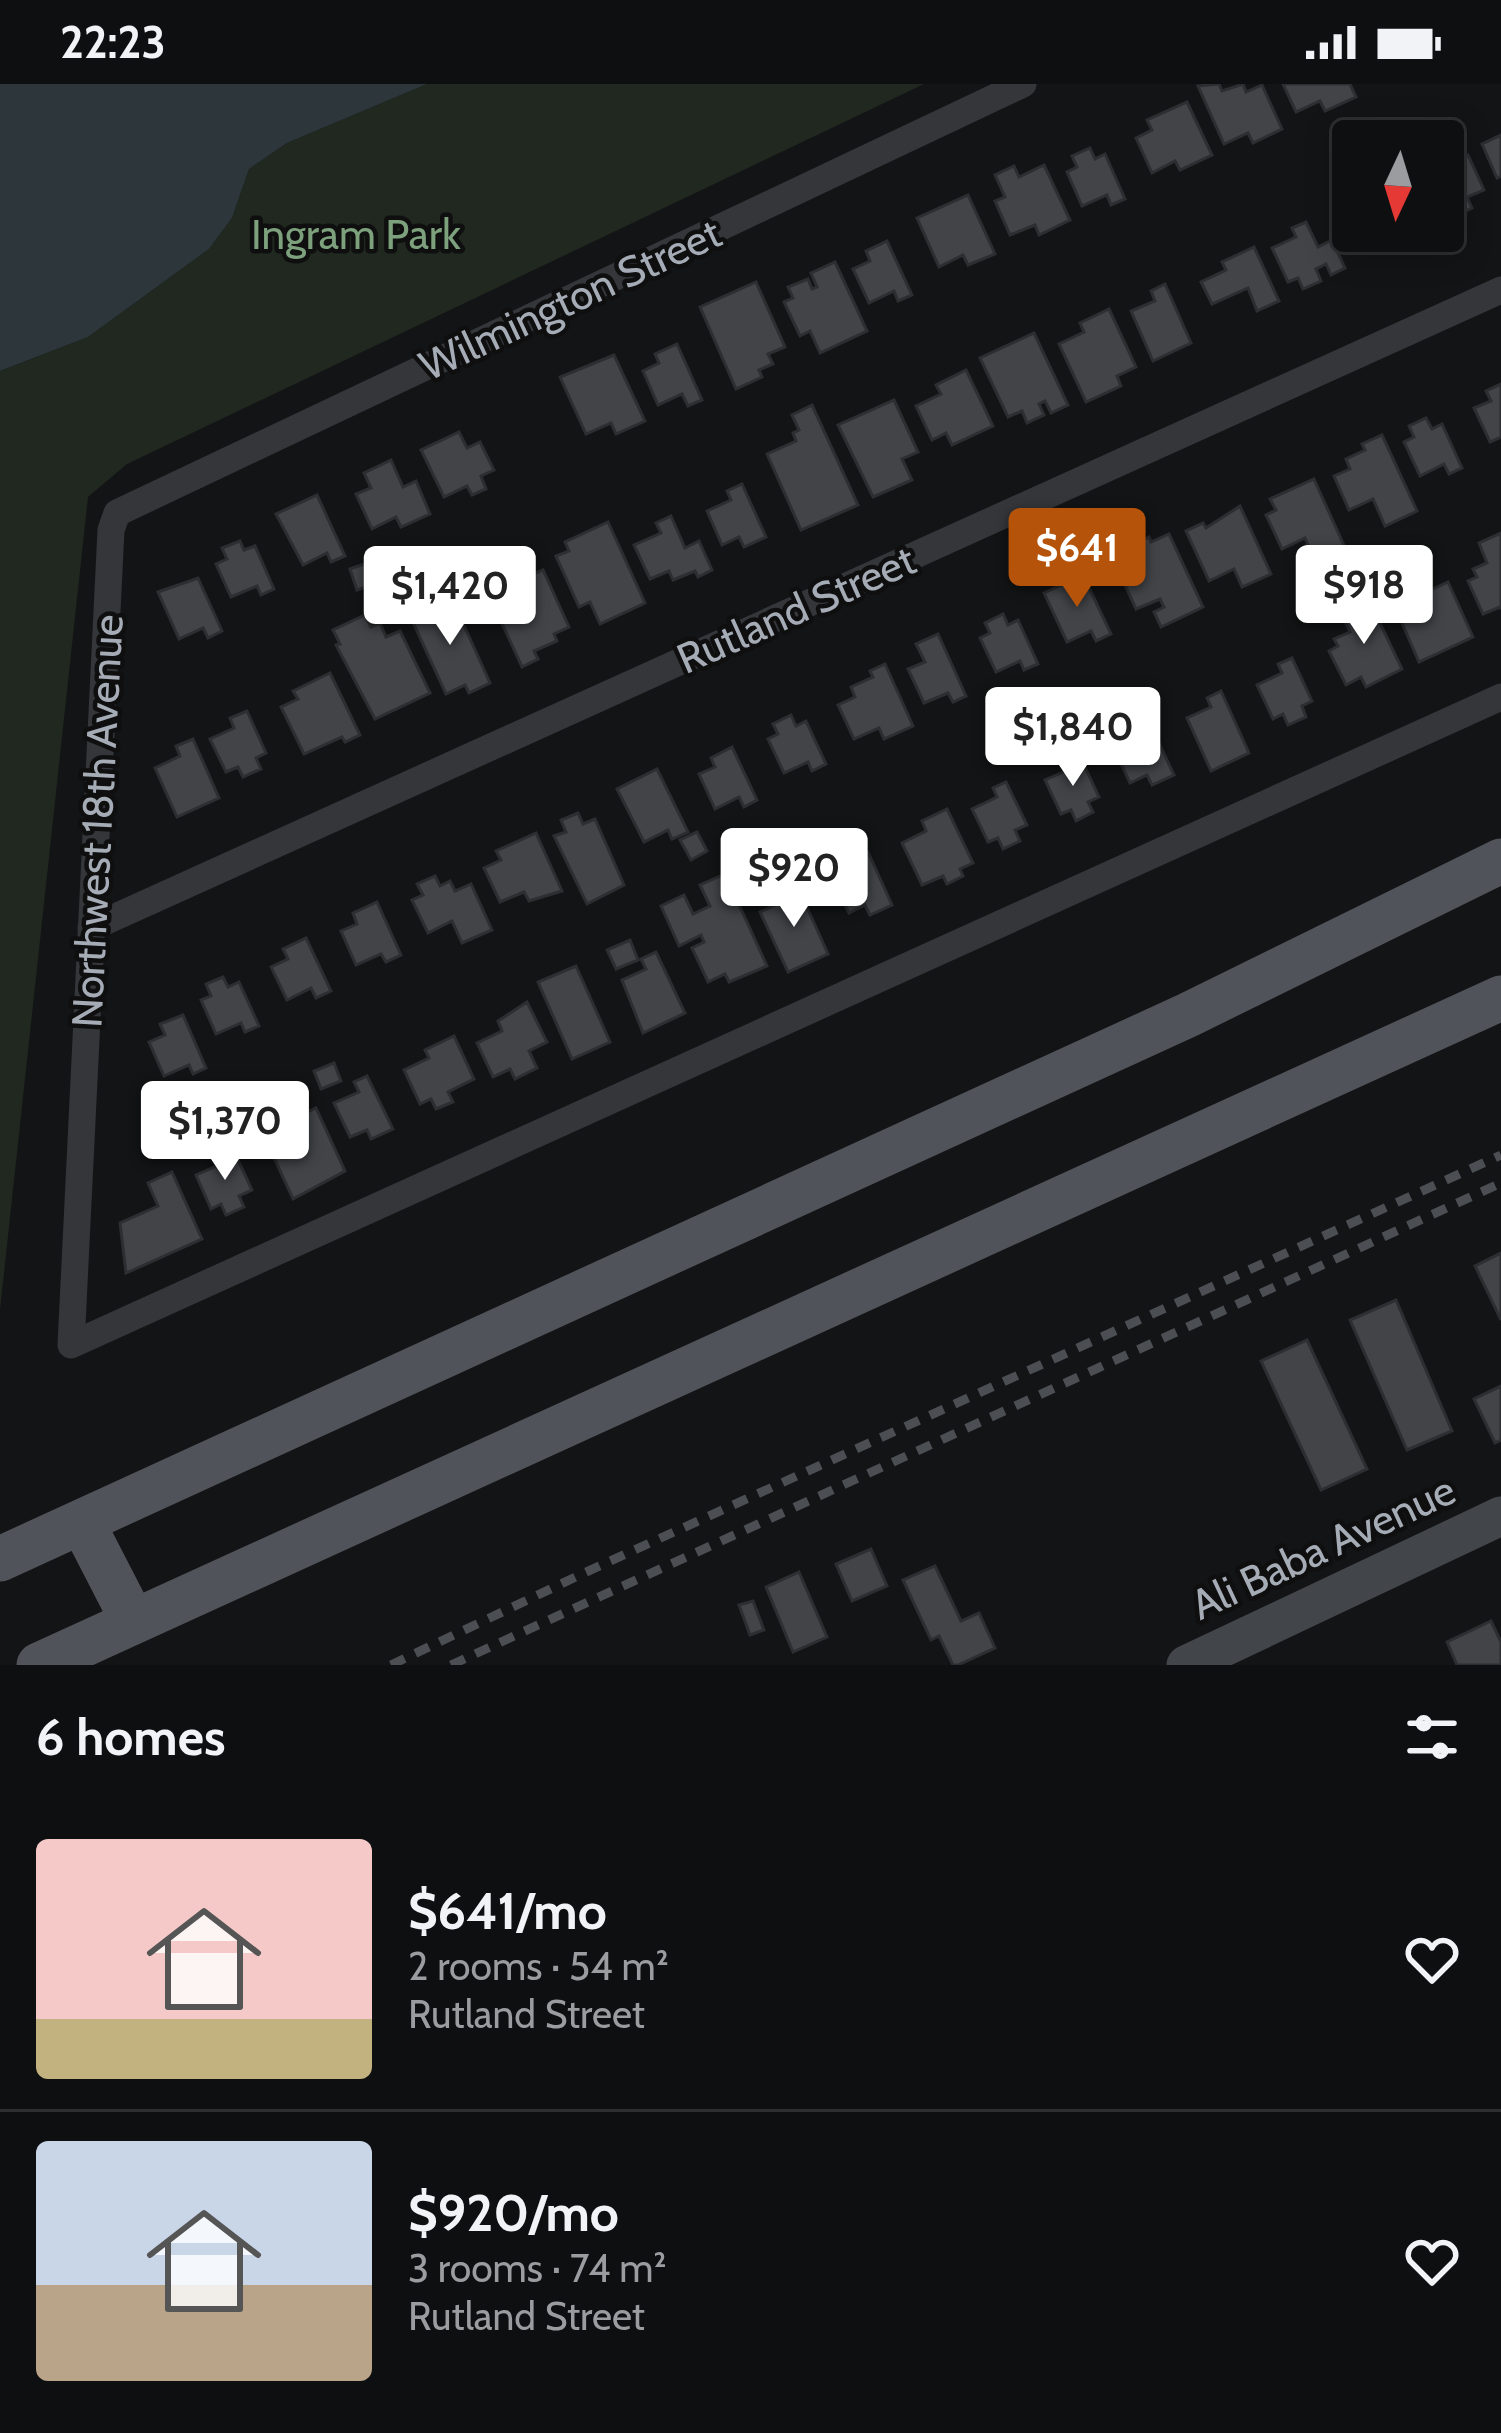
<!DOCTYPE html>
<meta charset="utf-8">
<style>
body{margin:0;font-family:Cabin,sans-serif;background:#171819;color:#f1f3f6;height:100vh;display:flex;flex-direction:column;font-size:45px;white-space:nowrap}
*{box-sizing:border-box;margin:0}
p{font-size:39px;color:#9b9c9f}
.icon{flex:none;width:66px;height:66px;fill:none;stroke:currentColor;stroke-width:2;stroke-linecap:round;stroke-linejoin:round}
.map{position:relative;height:1581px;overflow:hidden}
.details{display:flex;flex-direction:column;background:#0e0f10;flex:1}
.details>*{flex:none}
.needle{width:78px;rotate:184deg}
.buttons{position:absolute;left:1332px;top:36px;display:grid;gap:24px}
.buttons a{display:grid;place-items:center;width:132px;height:132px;border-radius:12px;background:#0e0f10;box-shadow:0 6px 30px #0003,0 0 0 3px #2e2f30;font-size:60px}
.price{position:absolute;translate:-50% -102px;padding:0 27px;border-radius:12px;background:#fff;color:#222;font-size:39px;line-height:78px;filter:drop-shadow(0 3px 6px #0008)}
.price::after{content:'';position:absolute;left:50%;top:72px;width:36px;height:27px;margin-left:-18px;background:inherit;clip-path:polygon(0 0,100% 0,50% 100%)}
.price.selected{background:#b45309;color:#fff}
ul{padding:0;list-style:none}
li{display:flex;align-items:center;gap:36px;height:300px;padding:0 36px}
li+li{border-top:3px solid #2e2f30}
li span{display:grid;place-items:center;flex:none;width:336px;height:240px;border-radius:12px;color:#555}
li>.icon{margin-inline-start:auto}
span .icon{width:144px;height:144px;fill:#fffc;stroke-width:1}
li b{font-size:51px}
h2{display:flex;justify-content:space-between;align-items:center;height:144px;padding:0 36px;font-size:51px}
.status{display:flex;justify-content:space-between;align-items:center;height:84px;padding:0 60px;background:#0e0f10;direction:ltr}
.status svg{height:33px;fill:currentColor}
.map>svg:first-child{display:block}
</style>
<div class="status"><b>22:23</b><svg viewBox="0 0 49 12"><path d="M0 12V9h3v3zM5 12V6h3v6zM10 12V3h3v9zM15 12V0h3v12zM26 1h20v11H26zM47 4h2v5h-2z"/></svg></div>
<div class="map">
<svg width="1501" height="1581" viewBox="0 0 1501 1581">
<rect width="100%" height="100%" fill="#131415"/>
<polygon fill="#202820" points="427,0 924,0 127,380 88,413 0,1226 0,287 88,253 209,165 232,134 249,85 287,59"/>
<polygon fill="#2c363b" points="0,0 427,0 287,59 249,85 232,134 209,165 88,253 0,287"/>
<g fill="#424448" stroke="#2d2e31" stroke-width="3">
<polygon points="1219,0 1222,7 1243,0 1246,8 1262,1 1282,45 1253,59 1248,49 1224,60 1198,2"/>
<polygon points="1283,0 1350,0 1356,13 1325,27 1320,17 1296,28"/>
<polygon points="1187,18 1212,71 1180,86 1175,77 1152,89 1136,54 1152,46 1147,36"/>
<polygon points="1501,51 1501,92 1497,94 1482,60"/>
<polygon points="1090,64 1095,75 1105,70 1125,115 1111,121 1107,111 1082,122 1067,88 1077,83 1072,72"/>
<polygon points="1447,69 1451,78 1468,71 1484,106 1467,113 1472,124 1451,134 1443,125 1443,70"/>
<polygon points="1044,81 1070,136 1039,151 1035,141 1010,151 995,117 1005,113 995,91 1014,82 1019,93"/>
<polygon points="968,111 995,170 968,181 963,171 939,183 917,134"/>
<polygon points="1353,127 1353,147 1390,147 1357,163 1343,132"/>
<polygon points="1306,138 1318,163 1332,156 1345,184 1331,191 1326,180 1316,185 1321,197 1303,205 1298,194 1288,198 1272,164 1296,153 1292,144"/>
<polygon points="887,157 912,211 898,217 894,207 869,219 853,185 870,177 866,167"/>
<polygon points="1254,163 1279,217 1257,227 1248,204 1212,220 1201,198 1226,186 1222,178"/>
<polygon points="835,178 867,247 820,269 810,247 800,252 784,218 793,214 788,203 808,195 812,205 817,203 811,189"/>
<polygon points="756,198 785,263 768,270 773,280 759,286 762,293 736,305 700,223"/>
<polygon points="1165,200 1191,259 1153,277 1131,227 1155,217 1151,207"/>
<polygon points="1109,225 1136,283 1117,292 1121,302 1086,318 1059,260 1084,248 1080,239"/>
<polygon points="1034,249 1068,321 1051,329 1045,317 1039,320 1044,331 1027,339 1022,327 1008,333 980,274"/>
<polygon points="677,260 702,316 688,322 682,310 658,321 643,287 659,279 655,270"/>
<polygon points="614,271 645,337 616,350 611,339 586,350 560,293"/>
<polygon points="966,286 993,342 952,361 946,349 932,356 916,322 941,310 936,301"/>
<polygon points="1501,300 1501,353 1490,358 1474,324 1491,317 1486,307"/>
<polygon points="894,316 918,368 902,375 912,396 873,413 838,341"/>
<polygon points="812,321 858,421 801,446 767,370 796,357 793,349 799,346 792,331"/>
<polygon points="1426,334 1432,345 1442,340 1462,384 1449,390 1444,380 1420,392 1404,358 1414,353 1409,342"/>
<polygon points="459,348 467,364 480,358 494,386 481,392 486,405 472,411 467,402 444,413 421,366"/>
<polygon points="1382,351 1417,427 1385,442 1373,415 1349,426 1334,392 1350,385 1346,375 1365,366 1362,360"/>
<polygon points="391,376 403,403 416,397 430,430 401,443 396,433 372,445 356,410 371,404 364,389"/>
<polygon points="1314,395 1346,466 1316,479 1305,454 1282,465 1266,431 1276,426 1270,415"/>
<polygon points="742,400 766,453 744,463 739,453 722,461 707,427 731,416 727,407"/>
<polygon points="317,411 345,472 331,478 327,469 303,481 276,430"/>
<polygon points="1240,422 1271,490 1242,503 1234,485 1209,497 1186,447 1203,439 1206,444"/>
<polygon points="671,432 685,464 699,457 712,486 698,493 695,487 673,496 669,487 650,495 634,461 661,449 656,439"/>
<polygon points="608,438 645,519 600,540 590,518 579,523 556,472 569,467 565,458"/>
<polygon points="1501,449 1501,525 1500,523 1483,530 1468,497 1477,493 1473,485 1487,479 1479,459"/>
<polygon points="1169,450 1203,523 1161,543 1154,528 1164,523 1160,515 1136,525 1111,471 1149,453 1151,458"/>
<polygon points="240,457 244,466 255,462 274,505 261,511 257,502 231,513 216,480 227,475 222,464"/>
<polygon points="367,479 374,500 357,506 350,485"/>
<polygon points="528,479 533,490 543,486 569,543 554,550 557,557 534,567 538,575 522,583 494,522 517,511 507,488"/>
<polygon points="1083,491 1111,550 1096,557 1091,547 1067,558 1044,509"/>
<polygon points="198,494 222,547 208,554 203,544 179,555 158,508"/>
<polygon points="1448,498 1473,553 1419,578 1399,532 1422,522 1418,512"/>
<polygon points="1368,514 1402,585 1366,603 1361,593 1346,601 1329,567 1338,562 1334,555 1350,548 1340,527"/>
<polygon points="452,515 490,599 469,609 465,601 446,610 411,534"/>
<polygon points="1003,530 1008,541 1018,536 1038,580 1024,586 1020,577 996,588 980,554 990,549 985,539"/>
<polygon points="365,531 371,543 380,539 386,553 400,547 430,609 375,635 336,561 340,560 333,546"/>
<polygon points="938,550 966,612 953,618 948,609 924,619 908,585 925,578 916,560"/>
<polygon points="1292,574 1312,617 1302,622 1306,633 1288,641 1283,630 1273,635 1257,601 1282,589 1278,580"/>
<polygon points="885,580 913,642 884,655 879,644 854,655 838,621 855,613 851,603 873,593 870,587"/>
<polygon points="330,589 360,651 345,658 342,653 304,670 281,623 298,615 293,607"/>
<polygon points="1221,607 1249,669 1211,687 1187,634 1211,623 1207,614"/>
<polygon points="1142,623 1174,691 1152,701 1147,691 1130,699 1114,665 1139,654 1128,630"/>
<polygon points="247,627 266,669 256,674 261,685 243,693 238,683 226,688 210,655 234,644 230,634"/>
<polygon points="791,631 796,642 806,637 826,680 812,687 808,678 784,689 768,655 778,650 773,640"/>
<polygon points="193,655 219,714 177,733 155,684 180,672 176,662"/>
<polygon points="732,663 757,716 744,723 739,713 715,725 699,690 715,683 711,674"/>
<polygon points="1078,668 1099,713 1088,718 1093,728 1076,737 1071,726 1061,730 1045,696 1070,685 1066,674"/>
<polygon points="657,685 688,748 672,755 668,746 644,758 617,705"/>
<polygon points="1006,698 1027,741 1015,746 1020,757 1003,765 998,754 988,758 972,725 997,713 993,704"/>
<polygon points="947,725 973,779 960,785 963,792 947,800 943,792 922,801 902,759 926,747 922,737"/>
<polygon points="578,729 583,740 595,735 624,801 587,820 554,752 566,748 561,736"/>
<polygon points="697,748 707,767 691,776 680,756"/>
<polygon points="536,749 562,807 529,817 524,808 500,818 484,784 501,776 496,767"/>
<polygon points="868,768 892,821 870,831 865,821 849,829 832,795 857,784 853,774"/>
<polygon points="765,771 773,790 745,802 736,783"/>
<polygon points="725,790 767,882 729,898 725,890 708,898 692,864 704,858 701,851 679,862 661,822 684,811 693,830 710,822 700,801"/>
<polygon points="435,792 440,802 450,797 455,807 471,800 492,846 462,859 452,837 428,849 412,816 423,811 417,800"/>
<polygon points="796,799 828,870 788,888 760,828 786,816 781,806"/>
<polygon points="377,818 401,871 386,878 381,870 356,881 341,847 357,840 353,829"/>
<polygon points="306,854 331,907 316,914 311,904 287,916 271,883 288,875 283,865"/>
<polygon points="630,856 638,876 616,885 607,866"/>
<polygon points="656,868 685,929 643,949 622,896 646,885 641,875"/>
<polygon points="576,882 610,958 572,975 538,898"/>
<polygon points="223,893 228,903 239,898 259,942 245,948 241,939 216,950 201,916 211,912 206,900"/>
<polygon points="527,918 547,958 529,967 537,984 515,995 510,985 493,993 477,959 502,947 498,937"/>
<polygon points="183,931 206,984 193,990 189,981 164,992 149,958 165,951 160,940"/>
<polygon points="454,952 474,995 448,1008 453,1018 436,1025 431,1015 420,1020 404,986 429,974 425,966"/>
<polygon points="334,979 341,997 321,1005 314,987"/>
<polygon points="367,992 393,1045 371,1055 367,1046 350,1053 334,1019 359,1008 354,998"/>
<polygon points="297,1023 301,1031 316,1024 345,1087 293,1115 259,1041"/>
<polygon points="232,1063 252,1106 239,1112 244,1123 226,1131 221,1120 211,1125 196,1091 221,1080 216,1071"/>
<polygon points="172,1088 202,1155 126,1189 120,1139 158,1122 148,1099"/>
<polygon points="1501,1169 1501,1236 1475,1182"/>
<polygon points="1396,1216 1452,1347 1407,1366 1350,1236"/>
<polygon points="1307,1256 1367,1385 1321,1406 1261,1277"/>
<polygon points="1501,1302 1501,1356 1495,1359 1474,1315"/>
<polygon points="871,1465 887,1502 852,1517 836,1480"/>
<polygon points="935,1482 961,1537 979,1529 995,1564 958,1581 953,1581 939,1552 931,1556 903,1496"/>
<polygon points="799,1488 827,1553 793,1568 766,1503"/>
<polygon points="753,1517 764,1546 750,1551 739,1521"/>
<polygon points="1491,1537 1501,1558 1501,1581 1457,1581 1447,1558"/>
</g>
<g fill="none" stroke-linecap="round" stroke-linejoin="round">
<g stroke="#34363a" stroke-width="27">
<polyline points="1023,0 117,429 111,446 71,1261 1501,613"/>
<polyline points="91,844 1501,206"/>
</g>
<polyline stroke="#42454a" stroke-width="39" points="1186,1581 1501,1432"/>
<g stroke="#505359" stroke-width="45">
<polyline points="82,1438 133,1537"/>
<polyline points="0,1475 1188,931 1501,777"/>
<polyline points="39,1581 1501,914"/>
</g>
<g stroke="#4b4e53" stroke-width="9" stroke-dasharray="15 12" stroke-linecap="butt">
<polyline points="391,1581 584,1489 1501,1071"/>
<polyline points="451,1581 1501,1099"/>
</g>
</g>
<g text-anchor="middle" stroke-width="9" stroke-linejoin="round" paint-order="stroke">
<g font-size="42" fill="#7da17c" stroke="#0f0f10">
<text x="356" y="165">Ingram Park</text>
</g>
<g font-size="42" fill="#a5acb6" stroke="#0f0f10">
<text transform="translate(570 215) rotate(-25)" y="15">Wilmington Street</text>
<text transform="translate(796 525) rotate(-24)" y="15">Rutland Street</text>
<text transform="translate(97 737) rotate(-87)" y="15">Northwest 18th Avenue</text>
<text transform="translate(1323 1463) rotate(-25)" y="15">Ali Baba Avenue</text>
</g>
</g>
</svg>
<div class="buttons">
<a><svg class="needle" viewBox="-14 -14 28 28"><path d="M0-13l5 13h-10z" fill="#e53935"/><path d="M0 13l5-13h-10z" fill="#9b9c9f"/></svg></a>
</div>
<b class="price selected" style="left:1077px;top:526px">$641</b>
<b class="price" style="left:1364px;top:563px">$918</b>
<b class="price" style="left:450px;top:564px">$1,420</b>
<b class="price" style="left:1073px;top:705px">$1,840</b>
<b class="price" style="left:794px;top:846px">$920</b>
<b class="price" style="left:225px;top:1099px">$1,370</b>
</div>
<section class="details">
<h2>6 homes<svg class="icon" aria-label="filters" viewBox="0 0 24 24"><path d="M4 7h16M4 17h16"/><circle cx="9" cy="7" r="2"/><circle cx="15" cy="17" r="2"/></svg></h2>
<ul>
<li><span style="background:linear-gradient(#f6c9c9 75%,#c2b280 0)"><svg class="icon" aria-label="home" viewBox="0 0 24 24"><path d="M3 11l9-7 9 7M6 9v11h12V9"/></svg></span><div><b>$641/mo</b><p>2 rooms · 54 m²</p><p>Rutland Street</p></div><svg class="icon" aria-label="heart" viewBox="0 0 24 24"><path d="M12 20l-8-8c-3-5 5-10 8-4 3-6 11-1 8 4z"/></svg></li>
<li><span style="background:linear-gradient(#c9d6e8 60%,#b9a48a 0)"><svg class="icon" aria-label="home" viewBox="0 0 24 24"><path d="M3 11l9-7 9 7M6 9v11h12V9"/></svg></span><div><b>$920/mo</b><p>3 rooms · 74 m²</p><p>Rutland Street</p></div><svg class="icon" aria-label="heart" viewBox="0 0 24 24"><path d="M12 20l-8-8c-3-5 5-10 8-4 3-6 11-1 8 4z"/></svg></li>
</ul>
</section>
